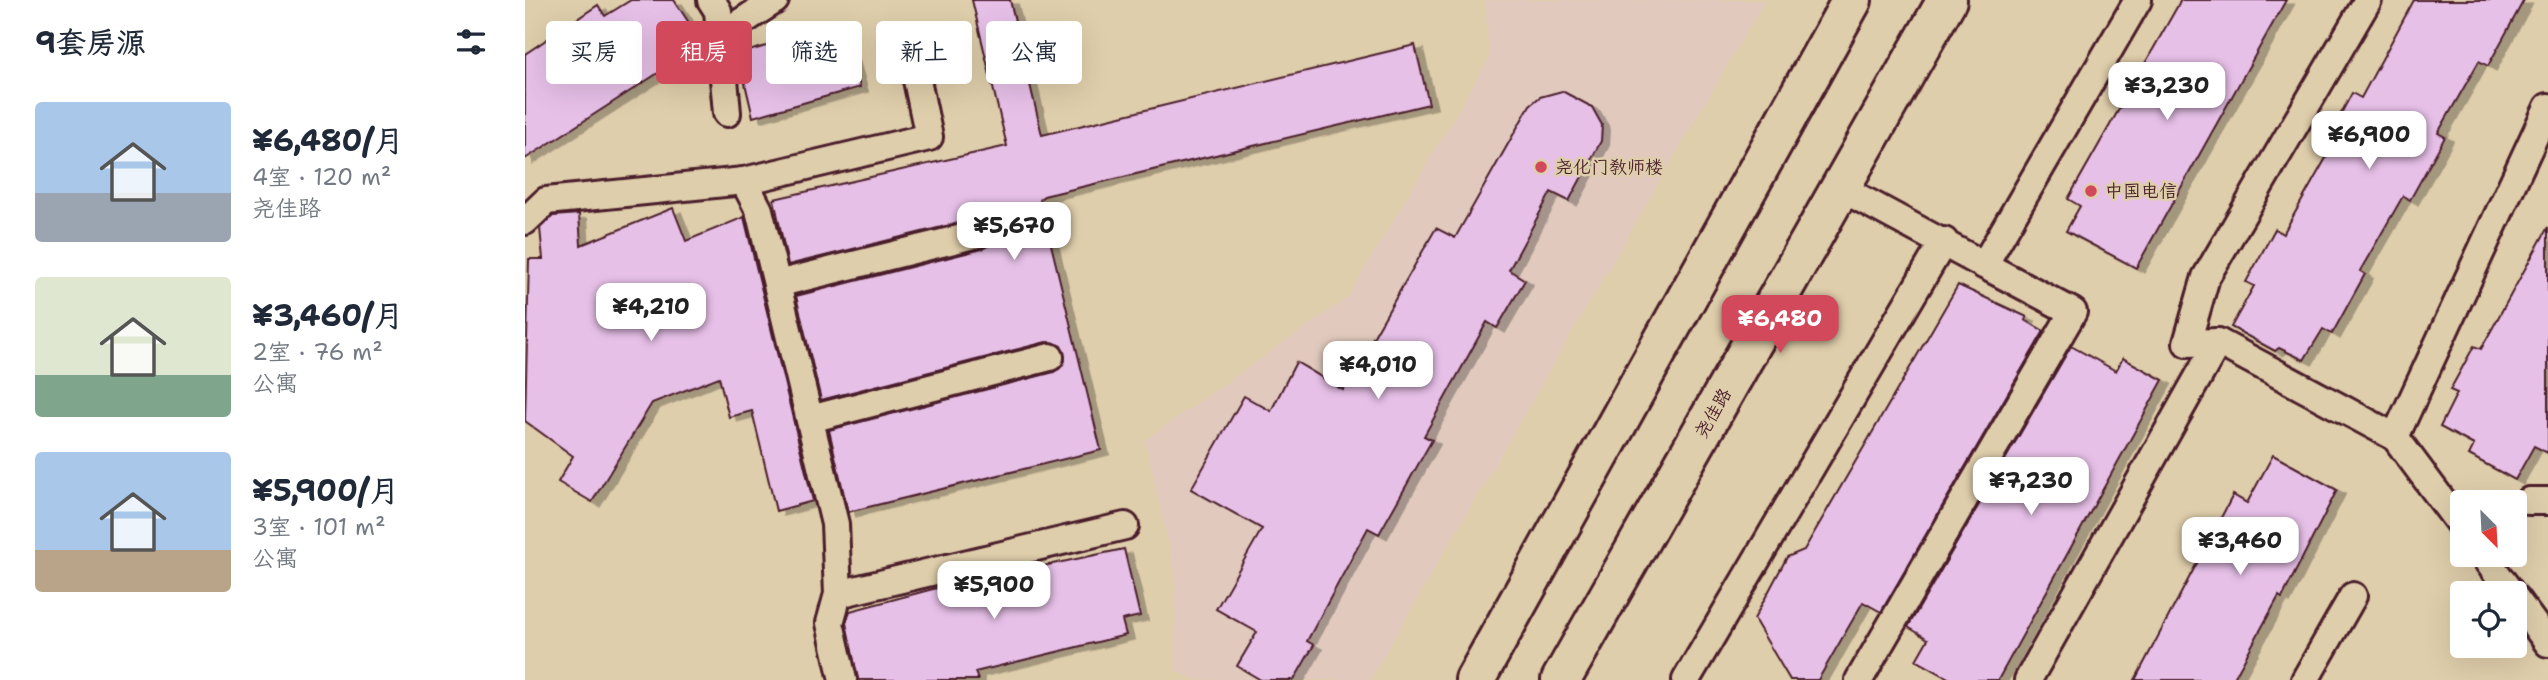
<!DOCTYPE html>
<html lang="zh">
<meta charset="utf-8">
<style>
body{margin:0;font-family:"Shantell Sans","LXGW WenKai TC",sans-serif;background:#f6f6f7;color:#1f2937;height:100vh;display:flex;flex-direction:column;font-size:26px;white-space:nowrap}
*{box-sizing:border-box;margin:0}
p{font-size:23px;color:#747a83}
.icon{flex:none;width:38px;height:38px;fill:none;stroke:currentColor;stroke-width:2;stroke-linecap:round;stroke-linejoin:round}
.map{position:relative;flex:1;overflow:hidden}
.panel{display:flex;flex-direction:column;background:#fff;width:525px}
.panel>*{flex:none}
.top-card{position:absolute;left:21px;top:21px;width:665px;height:63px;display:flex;gap:14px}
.needle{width:46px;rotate:156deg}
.tools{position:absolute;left:1925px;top:490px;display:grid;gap:14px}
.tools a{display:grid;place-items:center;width:77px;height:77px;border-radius:7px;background:#fff;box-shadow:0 7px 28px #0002;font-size:35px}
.price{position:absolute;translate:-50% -60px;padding:0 16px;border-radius:14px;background:#fff;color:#222;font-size:23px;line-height:46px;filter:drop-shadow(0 2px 4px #0008)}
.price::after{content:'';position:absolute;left:50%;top:42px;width:21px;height:16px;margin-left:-10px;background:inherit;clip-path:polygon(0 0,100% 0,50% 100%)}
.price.current{background:#d1495b;color:#fff}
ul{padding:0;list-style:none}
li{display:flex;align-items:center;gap:21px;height:175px;padding:0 35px}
li span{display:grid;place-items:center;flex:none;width:196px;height:140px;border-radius:7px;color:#555}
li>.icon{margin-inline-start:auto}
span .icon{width:84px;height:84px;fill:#fffc;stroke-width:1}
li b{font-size:30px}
h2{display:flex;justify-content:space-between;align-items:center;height:84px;padding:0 35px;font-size:30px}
.pill{padding:0 24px;border-radius:7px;background:#fff;box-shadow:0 7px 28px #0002;font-size:24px;line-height:63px}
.pill.current{background:#d1495b;color:#fff}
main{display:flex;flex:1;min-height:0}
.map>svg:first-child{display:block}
</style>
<main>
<section class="panel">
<h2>9套房源<svg class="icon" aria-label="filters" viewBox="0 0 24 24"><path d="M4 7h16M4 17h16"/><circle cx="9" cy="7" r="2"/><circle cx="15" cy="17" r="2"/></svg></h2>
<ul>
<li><span style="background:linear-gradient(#a9c7e8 65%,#9aa5b1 0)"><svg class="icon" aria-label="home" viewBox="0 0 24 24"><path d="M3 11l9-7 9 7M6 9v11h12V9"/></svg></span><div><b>¥6,480/月</b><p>4室 · 120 m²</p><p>尧佳路</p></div></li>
<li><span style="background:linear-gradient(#dfe7d0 70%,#7fa58c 0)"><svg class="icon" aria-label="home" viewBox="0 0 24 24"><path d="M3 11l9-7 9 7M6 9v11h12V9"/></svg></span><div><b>¥3,460/月</b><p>2室 · 76 m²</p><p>公寓</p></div></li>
<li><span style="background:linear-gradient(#a9c7e8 70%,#b9a48a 0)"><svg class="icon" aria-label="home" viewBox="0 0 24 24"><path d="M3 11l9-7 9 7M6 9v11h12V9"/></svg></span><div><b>¥5,900/月</b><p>3室 · 101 m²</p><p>公寓</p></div></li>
</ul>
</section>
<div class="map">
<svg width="2023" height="680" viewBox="0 0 2023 680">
<defs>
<filter id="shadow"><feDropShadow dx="8" dy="4.5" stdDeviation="0" flood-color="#0004"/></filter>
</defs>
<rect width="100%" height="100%" fill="#dfceab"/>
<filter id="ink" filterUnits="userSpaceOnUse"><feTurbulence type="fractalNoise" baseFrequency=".0143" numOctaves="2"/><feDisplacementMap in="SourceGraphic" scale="14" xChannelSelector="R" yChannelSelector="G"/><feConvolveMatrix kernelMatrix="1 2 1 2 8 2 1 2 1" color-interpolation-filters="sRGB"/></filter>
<g filter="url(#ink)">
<polygon fill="#e1cabd" points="960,0 1240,0 845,680 671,680 650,671 650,573 620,440 822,298 964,58"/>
<g fill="#e7c0e8" stroke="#4a1f2b" stroke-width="2" filter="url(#shadow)">
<polygon points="106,0 149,0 178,44 0,159 0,54 73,5 80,16"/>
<polygon points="447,0 485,0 517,135 890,45 904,104 519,196 515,199 576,450 323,512 304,430 529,372 540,361 536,346 521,342 296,400 271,296 457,249 464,245 468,231 464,223 449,219 263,265 249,199 482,146"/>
<polygon points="1656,0 1761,0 1611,268 1541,231 1555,206 1543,199"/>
<polygon points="1889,0 1999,0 1963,66 1954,61 1913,133 1920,137 1885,200 1878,196 1835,271 1840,274 1807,334 1798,329 1779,360 1754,348 1750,351 1706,327 1729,286 1721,282 1750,229 1758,234 1806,149 1799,145 1827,93 1836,98"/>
<polygon points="317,25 335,87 228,117 213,54"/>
<polygon points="1037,91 1067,107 1077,125 1076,141 1044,201 1026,192 984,270 1000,280 972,328 962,322 899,436 907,440 854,534 843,528 782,641 789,645 769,680 736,680 712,666 732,632 691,609 737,529 666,489 719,396 746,411 771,362 818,390 911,228 930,238 1005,105 1015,97"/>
<polygon points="148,208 161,241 219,217 288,501 251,511 227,411 204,417 194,377 127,403 67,502 33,482 48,456 0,421 4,259 18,259 15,228 28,216 54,214 56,245"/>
<polygon points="2023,227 2023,453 2009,446 1990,480 1944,455 1949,445 1915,427 1932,393 1925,390 1949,346 1956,349"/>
<polygon points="1433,285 1502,317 1500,320 1519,331 1356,612 1338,602 1293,680 1265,680 1229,619 1262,557 1279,550"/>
<polygon points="1546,346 1591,371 1598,358 1638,380 1473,680 1427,680 1391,660 1403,639 1383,627"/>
<polygon points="1748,455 1812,490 1757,598 1754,596 1708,680 1610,680 1708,495 1722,503"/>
<polygon points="599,549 615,616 597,620 601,635 450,672 453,680 333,680 321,623 325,611 408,589"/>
</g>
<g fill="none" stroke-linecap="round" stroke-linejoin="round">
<defs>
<g id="lane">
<polyline points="186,0 193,11 202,113"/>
<polyline points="1843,0 1681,277 1662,343 1693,342 1870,437 1937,527"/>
<polyline points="195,36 250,0"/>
<polyline points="219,181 404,137 385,47"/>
<polyline points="1316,188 1459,265 1613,0"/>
<polyline points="0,221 21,201 219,181 234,210 310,524 313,594 305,623 318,680"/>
<polyline points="252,284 453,234"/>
<polyline points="285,419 525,357"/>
<polyline points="1870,437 2023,107"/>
<polyline points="2004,501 2023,501"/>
<polyline points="1958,555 1986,593"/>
<polyline points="313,594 600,526"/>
<polyline points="1990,598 2023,643"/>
<polyline points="1161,680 1419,241"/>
<polyline points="1334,680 1548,312 1459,265"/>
<polyline points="1503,680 1693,342"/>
<polyline points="1780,680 1828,596"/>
</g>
<g id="secondary">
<polyline points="950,680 1327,0"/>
<polyline points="1036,680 1422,0"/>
</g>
</defs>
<use href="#lane" stroke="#4a1f2b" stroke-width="32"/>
<use href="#secondary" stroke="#4a1f2b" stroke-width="44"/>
<use href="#lane" stroke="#dfceab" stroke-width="26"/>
<use href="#secondary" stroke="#dfceab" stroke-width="38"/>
</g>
</g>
<g fill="#d1495b" stroke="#dfceab" stroke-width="2.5">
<circle cx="1016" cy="167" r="7"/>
<circle cx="1566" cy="191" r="7"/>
</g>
<g text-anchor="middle" stroke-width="5" stroke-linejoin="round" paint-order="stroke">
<g font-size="18" fill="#4a1f2b" stroke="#dfceab" text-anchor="start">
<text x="1030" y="173">尧化门教师楼</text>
<text x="1580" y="197">中国电信</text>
</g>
<g font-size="18" fill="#4a1f2b" stroke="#dfceab">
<text transform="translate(1188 413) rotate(-60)" y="6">尧佳路</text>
</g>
</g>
</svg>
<div class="tools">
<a><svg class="needle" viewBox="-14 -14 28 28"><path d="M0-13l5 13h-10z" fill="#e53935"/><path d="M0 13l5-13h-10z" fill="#747a83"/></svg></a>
<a><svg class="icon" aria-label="locate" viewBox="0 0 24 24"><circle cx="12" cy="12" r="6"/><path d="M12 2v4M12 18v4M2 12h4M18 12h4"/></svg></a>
</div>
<b class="price" style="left:1642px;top:122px">¥3,230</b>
<b class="price" style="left:1844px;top:171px">¥6,900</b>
<b class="price" style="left:489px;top:262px">¥5,670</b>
<b class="price" style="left:126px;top:343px">¥4,210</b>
<b class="price current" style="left:1255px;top:355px">¥6,480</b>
<b class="price" style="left:853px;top:401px">¥4,010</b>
<b class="price" style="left:1506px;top:517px">¥7,230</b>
<b class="price" style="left:1715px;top:577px">¥3,460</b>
<b class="price" style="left:469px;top:621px">¥5,900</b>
<div class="top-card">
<a class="pill">买房</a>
<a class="pill current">租房</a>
<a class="pill">筛选</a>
<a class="pill">新上</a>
<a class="pill">公寓</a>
</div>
</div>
</main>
